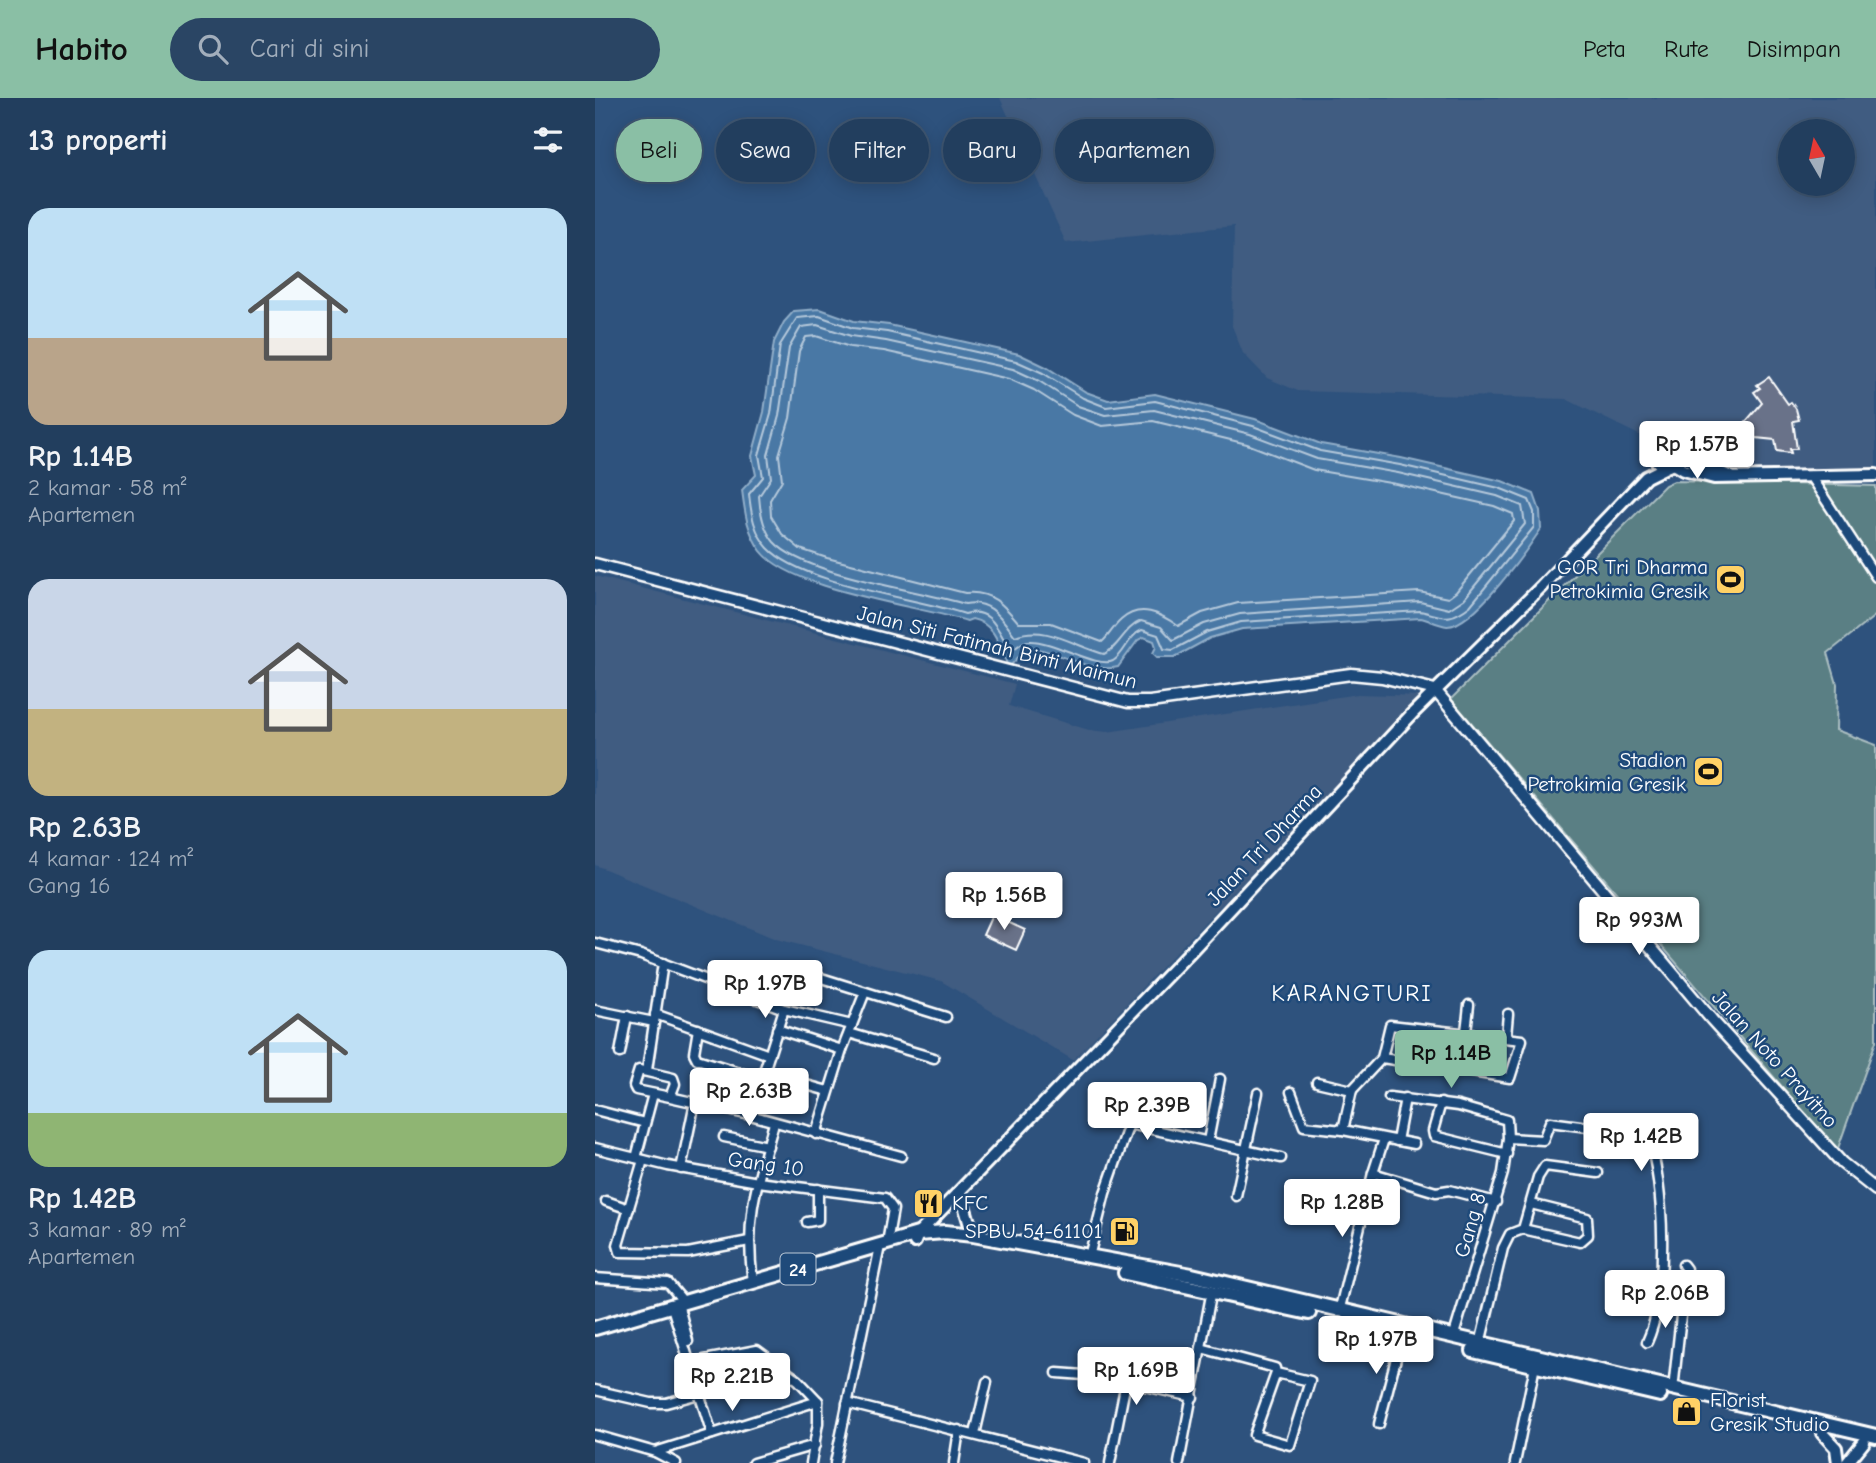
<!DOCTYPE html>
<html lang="id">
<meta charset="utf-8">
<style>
body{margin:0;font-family:"Comic Neue",sans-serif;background:#2a4564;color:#f1f3f6;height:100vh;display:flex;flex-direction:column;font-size:26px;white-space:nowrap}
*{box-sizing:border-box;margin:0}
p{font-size:23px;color:#a2aebc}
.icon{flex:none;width:38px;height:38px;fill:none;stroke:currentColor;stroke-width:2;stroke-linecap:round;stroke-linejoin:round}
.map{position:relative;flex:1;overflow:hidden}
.side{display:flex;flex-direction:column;background:#223e5e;width:595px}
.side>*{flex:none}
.banner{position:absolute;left:21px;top:21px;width:665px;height:63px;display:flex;gap:14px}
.needle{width:46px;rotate:351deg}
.controls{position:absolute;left:1183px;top:21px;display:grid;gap:14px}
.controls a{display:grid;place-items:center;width:77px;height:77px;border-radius:50%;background:#223e5e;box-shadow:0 4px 18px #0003,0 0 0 2px #3f5773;font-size:35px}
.price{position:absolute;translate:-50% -60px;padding:0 16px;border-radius:7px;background:#fff;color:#222;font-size:23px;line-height:46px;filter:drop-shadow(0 2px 4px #0008)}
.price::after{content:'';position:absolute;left:50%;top:42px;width:21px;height:16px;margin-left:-10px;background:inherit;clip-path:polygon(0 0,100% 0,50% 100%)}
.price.active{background:#8abfa5;color:#111}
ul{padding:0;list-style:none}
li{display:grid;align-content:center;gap:14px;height:371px;padding:0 28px}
li span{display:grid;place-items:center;height:217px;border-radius:21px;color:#555}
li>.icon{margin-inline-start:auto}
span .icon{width:126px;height:126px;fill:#fffc;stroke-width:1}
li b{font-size:30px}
h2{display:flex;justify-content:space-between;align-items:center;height:84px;padding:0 28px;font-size:30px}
.pill{padding:0 24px;border-radius:32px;background:#223e5e;box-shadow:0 4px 18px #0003,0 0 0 2px #3f5773;font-size:24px;line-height:63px}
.pill.active{background:#8abfa5;color:#111}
header{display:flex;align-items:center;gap:42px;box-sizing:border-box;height:98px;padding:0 35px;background:#8abfa5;color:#111}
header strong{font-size:33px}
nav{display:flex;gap:38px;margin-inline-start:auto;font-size:24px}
.search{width:490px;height:63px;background:#2a4564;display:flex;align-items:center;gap:18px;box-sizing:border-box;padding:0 24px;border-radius:38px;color:#a2aebc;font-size:26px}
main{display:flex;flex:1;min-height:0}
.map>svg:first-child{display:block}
</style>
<header>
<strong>Habito</strong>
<div class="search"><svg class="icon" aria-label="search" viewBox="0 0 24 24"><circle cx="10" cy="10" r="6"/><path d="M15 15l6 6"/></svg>Cari di sini</div>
<nav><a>Peta</a><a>Rute</a><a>Disimpan</a></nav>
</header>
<main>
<section class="side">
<h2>13 properti<svg class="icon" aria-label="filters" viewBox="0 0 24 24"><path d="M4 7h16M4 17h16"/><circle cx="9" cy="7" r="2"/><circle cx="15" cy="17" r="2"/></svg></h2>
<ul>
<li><span style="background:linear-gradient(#bfe0f5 60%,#b9a48a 0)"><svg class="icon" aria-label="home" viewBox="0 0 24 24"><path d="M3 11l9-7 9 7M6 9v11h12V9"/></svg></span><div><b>Rp 1.14B</b><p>2 kamar · 58 m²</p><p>Apartemen</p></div></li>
<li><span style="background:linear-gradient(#c9d6e8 60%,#c2b280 0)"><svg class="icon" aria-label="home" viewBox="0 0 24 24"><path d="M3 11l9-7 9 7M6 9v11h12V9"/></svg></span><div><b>Rp 2.63B</b><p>4 kamar · 124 m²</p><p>Gang 16</p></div></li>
<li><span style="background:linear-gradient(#bfe0f5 75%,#8fb573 0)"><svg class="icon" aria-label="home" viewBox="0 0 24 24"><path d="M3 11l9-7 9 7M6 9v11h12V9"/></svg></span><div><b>Rp 1.42B</b><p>3 kamar · 89 m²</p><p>Apartemen</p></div></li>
</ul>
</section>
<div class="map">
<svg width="1281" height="1365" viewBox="0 0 1281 1365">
<rect width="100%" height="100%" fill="#2e527d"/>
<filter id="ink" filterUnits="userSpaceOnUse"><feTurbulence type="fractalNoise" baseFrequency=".0143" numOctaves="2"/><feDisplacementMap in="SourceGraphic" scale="14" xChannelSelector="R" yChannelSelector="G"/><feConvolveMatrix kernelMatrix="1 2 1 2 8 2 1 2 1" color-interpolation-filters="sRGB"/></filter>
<g filter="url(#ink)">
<g fill="#405c81" fill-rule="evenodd">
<path d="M405,0H1281V374L1139,371L1113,366L1096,357L1094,343L1077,335L1044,337L971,301L703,293L672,280L648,255L637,228L639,128L471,145ZM1195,33H1248V86H1195Z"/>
<polygon points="0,478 420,586 414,608 494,632 512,634 763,596 826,598 478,962 346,883 181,841 0,767"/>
</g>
<polygon fill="#5a7f84" stroke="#acbfc2" stroke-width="2" points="1079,383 1281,388 1281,517 1233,555 1242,586 1241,632 1281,647 1281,943 1242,1053 856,601 1070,387"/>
<path fill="#4878a5" stroke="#91aec9" stroke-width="2" d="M225,211L259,223L294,227L424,256L451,269L491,294L513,302L560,296L660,321L726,346L806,360L907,383L939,396L945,413L946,431C932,452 878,529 852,528C844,527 834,522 826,520L647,531L615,540L580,559H562L558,555L561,549L559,543L549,539L543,542L523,569C492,576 464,551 432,550L416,567L412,566C404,546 400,526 377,521L372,523C323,508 196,492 166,453C152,434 150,415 147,392L161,377L157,358L169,314L179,244L189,224L199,213Z"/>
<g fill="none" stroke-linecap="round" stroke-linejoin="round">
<g stroke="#b6c9db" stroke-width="2">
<path d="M224,218L258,230L292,234L421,263L448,275L488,300L511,309L560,303L658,328L725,353L805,367L904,390L934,402L939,414V429L875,508C853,525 849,518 825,513L646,524L612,534L578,552L569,551L563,537L547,532C533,538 530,556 518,563C503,571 456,541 434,543C426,543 422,550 416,553C404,536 398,508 370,516C320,500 207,486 173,450C159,435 156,415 154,396L168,379L164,357L176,316L185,247L202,220Z"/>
<path d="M222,227L256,238L291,243L418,271L444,283L483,308L510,317L559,312L655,336L722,361L803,375L902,398L927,408L930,426L869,501L854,511L825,504L645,516L609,526L578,542L566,529L546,523C529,530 524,550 509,556C479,548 451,526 420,538C406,520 396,501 370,506C324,492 209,477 179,444C168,431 165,415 164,398L176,380L173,357L184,318L194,250L206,229Z"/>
<path d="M221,238L255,249L289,253L414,281L439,292L478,317L507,328L558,323L652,346L719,372L801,386L899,408L918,416L919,423L861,494L853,500L824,494L643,505L607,515L583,528C565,515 545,505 526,522C518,529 514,538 507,544L456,525H424C409,507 396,492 370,495L232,460L205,451L187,436L176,418L175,402L187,382L184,357L195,320L204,253L211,239Z"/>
</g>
</g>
<g fill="#697289" stroke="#fff" stroke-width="2">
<polygon points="1174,279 1193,306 1196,304 1201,311 1204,322 1198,323 1202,351 1195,351 1196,355 1182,353 1180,342 1151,339 1147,328 1167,305 1159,294 1165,290 1162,287"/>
<polygon points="397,817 430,832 421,852 388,837"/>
</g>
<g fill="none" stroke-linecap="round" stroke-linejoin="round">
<defs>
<g id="minor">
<polyline points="1215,378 1281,479"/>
<polyline points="0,845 46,857 189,911 155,1017 306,1058"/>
<polyline points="207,874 351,919"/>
<polyline points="189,911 257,927"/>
<polyline points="0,912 59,924"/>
<polyline points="60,916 174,957"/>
<polyline points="103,931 99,955 102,961 166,981"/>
<polyline points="182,931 247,952 221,1036"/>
<polyline points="871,934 874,907"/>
<polyline points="254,935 339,960"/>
<polyline points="911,938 913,916"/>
<polyline points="247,952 270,894"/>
<polyline points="25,955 32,918"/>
<polyline points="52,972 68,865"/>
<polyline points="168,975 233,993"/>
<polyline points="722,984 757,992"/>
<polyline points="696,994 709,1028 748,1032 819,1046"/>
<polyline points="75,999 41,992 39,988 44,972 78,980 80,986 75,999 155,1017"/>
<polyline points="794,999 863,1008 912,1022 913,1040 908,1075 858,1240"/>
<polyline points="846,1005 838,1033 839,1038 912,1056"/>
<polyline points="0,1012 50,1025"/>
<polyline points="748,1032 757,992 787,960 795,927 927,942 915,980 787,960"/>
<polyline points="129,1039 173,1048"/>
<path d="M913,1040L948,1042L955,1024L1053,1037C1070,1087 1074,1195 1052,1244"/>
<polyline points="789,1041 778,1075 841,1094 854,1092 901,1104"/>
<polyline points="613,1043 625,981"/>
<polyline points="802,1043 810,1000"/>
<polyline points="0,1050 73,1068 163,1084 290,1100 298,1111 292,1145"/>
<polyline points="41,1060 58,996"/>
<polyline points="48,1062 23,1147 25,1154 93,1155 154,1143"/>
<polyline points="86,1071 100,1004"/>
<polyline points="641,1098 663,995"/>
<polyline points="11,1103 34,1111"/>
<polyline points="212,1124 223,1122 223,1091"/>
<polyline points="928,1131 985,1144 993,1137 992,1120 936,1106"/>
<polyline points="494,1159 510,1095 534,1026 686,1060"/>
<polyline points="0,1180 73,1185 88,1203"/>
<path d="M158,1184C149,1120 162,1085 179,1025"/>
<polyline points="83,1205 93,1243"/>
<polyline points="76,1206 117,1336"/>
<polyline points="744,1214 778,1075"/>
<polyline points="885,1246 908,1150 915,1136 928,1131 943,1079 950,1068 1003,1075"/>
<polyline points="606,1250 680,1270 681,1275 715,1283 695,1347 659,1337 681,1275"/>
<polyline points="94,1265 162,1252 203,1282 223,1303 223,1325 216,1365"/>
<polyline points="462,1275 503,1278 531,1284"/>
<polyline points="0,1292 56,1305 71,1305 191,1272"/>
<polyline points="1078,1292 1091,1171 1088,1167"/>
<polyline points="252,1305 489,1365"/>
<polyline points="784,1326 807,1237"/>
<polyline points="380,1336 392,1284"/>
<polyline points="0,1337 60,1354 81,1365"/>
<polyline points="60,1354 223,1303"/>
<polyline points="158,1365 220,1347"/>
<polyline points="240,1365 284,1153"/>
<polyline points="359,1365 364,1332"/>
<polyline points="515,1365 531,1284 598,1299"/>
<polyline points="584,1365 617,1192"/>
<polyline points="920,1365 940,1268"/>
</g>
<polyline id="tertiary" points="0,466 533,604 555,604 756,576 787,579 840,592 1117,922 1247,1065 1281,1092"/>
<g id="secondary">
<circle cx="1071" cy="357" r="11"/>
<polyline points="1082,358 1134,378"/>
<polyline points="1078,366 1088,372 1119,380 1281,377"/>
<polyline points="365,1094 378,1137"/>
<polyline points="320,1144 323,1136 596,853 817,616 946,489 1051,379 1075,367"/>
<polyline points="1227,1335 1241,1350 1243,1365"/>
<polyline points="1252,1365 1269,1344"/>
</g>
<g id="trunk">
<polyline points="530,1175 714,1215"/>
<polyline points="0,1230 323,1136 350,1134 378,1137 597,1177 1281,1338"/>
<polyline points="878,1253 1065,1297"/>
</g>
</defs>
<use href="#minor" stroke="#fff" stroke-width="13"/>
<use href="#tertiary" stroke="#fff" stroke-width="15"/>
<use href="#secondary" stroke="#fff" stroke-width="16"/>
<use href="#trunk" stroke="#fff" stroke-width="18"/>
<use href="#minor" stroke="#1f4a7a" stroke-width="8"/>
<use href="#tertiary" stroke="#1f4a7a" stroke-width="10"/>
<use href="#secondary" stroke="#1f4a7a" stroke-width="10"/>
<use href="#trunk" stroke="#1f4a7a" stroke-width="12"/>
</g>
</g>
<defs>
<symbol id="stadium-square" viewBox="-11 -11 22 22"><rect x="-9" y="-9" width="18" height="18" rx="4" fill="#ffd166" stroke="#1f4a7a"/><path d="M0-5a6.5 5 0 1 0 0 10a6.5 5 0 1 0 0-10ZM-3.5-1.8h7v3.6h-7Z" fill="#111"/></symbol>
<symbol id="restaurant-square" viewBox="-11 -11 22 22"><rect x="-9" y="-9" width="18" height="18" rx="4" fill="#ffd166" stroke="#1f4a7a"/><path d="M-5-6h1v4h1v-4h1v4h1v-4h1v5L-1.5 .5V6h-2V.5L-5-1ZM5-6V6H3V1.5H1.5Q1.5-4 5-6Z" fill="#111"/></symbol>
<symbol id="fuel-square" viewBox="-11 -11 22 22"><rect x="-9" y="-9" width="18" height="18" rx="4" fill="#ffd166" stroke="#1f4a7a"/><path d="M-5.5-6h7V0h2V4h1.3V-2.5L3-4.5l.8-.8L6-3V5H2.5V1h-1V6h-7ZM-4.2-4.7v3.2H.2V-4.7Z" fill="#111"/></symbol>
<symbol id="shop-square" viewBox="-11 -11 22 22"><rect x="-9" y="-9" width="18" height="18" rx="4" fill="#ffd166" stroke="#1f4a7a"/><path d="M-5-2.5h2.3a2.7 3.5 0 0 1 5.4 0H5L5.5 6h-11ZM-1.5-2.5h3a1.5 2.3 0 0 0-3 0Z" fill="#111"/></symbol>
</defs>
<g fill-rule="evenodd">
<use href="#stadium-square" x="1118" y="464" width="35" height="35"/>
<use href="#stadium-square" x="1096" y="656" width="35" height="35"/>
<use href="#restaurant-square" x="316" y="1088" width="35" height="35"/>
<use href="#fuel-square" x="512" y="1116" width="35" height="35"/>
<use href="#shop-square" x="1074" y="1296" width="35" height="35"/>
</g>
<g text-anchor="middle" stroke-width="5" stroke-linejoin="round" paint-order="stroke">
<rect fill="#1f4a7a" stroke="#bcc9d7" stroke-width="2" x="185.5" y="1155.5" width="35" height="31" rx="5"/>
<g font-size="19" font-weight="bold" fill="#fff">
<text x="203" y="1178">24</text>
</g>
<g font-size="21" fill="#fff" stroke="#1f4a7a" text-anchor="end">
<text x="1113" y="476">GOR Tri Dharma<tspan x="1113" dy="24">Petrokimia Gresik</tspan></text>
<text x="1091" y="669">Stadion<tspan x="1091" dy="24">Petrokimia Gresik</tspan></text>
<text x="357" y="1112" text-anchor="start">KFC</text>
<text x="507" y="1140">SPBU 54-61101</text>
<text x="1115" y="1309" text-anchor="start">Florist<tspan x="1115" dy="24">Gresik Studio</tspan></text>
</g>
<g font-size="21" fill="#fff" stroke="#1f4a7a">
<text transform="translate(402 549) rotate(14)" y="7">Jalan Siti Fatimah Binti Maimun</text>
<text transform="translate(669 747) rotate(-47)" y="7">Jalan Tri Dharma</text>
<text transform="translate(1180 961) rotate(48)" y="7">Jalan Noto Prayitno</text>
<text transform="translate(171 1066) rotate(8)" y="7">Gang 10</text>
<text transform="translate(875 1127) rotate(-74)" y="7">Gang 8</text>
</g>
<g font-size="24" letter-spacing="2" fill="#fff" stroke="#1f4a7a">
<text x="757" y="903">KARANGTURI</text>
</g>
</g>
</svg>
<div class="controls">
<a><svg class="needle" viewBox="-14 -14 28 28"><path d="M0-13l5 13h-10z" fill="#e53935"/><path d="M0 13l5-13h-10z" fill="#a2aebc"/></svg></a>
</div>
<b class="price" style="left:1102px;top:383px">Rp 1.57B</b>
<b class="price" style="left:409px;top:834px">Rp 1.56B</b>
<b class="price" style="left:1044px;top:859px">Rp 993M</b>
<b class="price" style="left:170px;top:922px">Rp 1.97B</b>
<b class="price active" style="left:856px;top:992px">Rp 1.14B</b>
<b class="price" style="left:154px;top:1030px">Rp 2.63B</b>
<b class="price" style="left:552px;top:1044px">Rp 2.39B</b>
<b class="price" style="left:1046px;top:1075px">Rp 1.42B</b>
<b class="price" style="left:747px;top:1141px">Rp 1.28B</b>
<b class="price" style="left:1070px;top:1232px">Rp 2.06B</b>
<b class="price" style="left:781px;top:1278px">Rp 1.97B</b>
<b class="price" style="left:541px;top:1309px">Rp 1.69B</b>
<b class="price" style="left:137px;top:1315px">Rp 2.21B</b>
<div class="banner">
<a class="pill active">Beli</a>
<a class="pill">Sewa</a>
<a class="pill">Filter</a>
<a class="pill">Baru</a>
<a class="pill">Apartemen</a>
</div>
</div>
</main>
